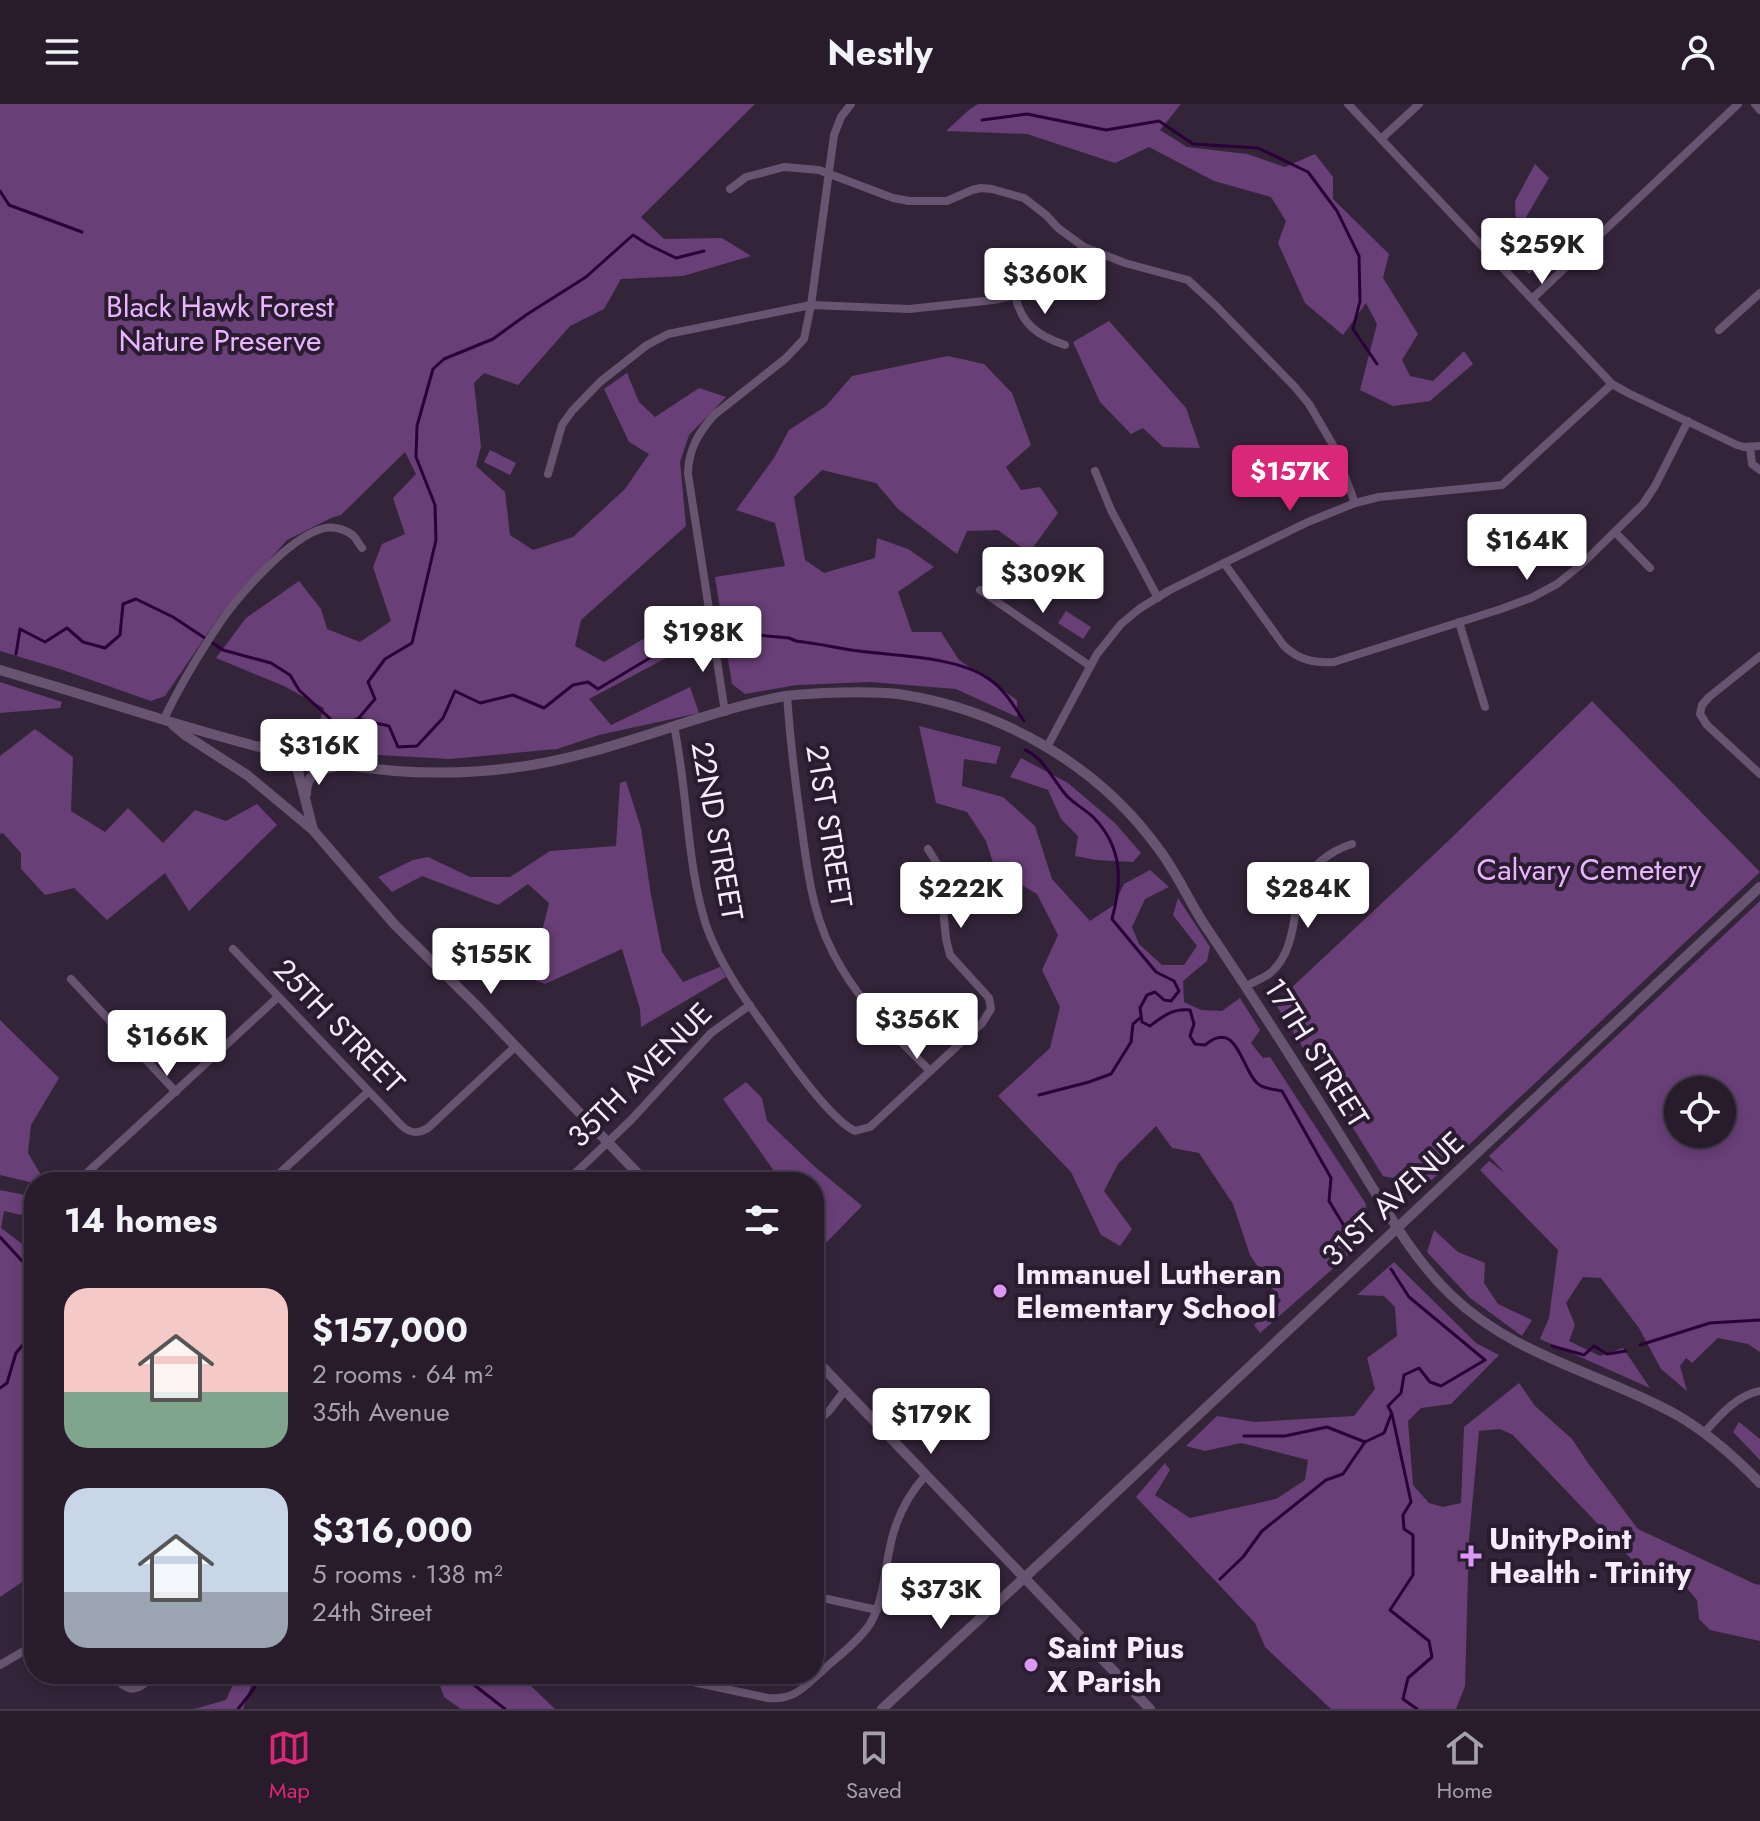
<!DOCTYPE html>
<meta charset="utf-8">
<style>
body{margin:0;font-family:Jost,sans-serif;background:#332838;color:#f1f3f6;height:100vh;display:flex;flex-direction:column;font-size:30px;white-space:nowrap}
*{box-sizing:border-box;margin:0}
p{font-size:26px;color:#a4a1a9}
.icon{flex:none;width:44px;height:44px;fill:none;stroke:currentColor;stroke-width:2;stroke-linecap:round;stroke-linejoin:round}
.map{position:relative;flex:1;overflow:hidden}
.drawer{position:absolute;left:24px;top:1068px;width:800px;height:512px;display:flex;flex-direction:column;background:#271b2c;border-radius:32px;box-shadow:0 4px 12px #0003,0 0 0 2px #433948}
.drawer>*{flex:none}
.buttons{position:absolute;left:1664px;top:972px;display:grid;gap:16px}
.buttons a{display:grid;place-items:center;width:72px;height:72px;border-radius:50%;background:#271b2c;box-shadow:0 4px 12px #0003,0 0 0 2px #433948;font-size:40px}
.price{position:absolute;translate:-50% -68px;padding:0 18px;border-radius:8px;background:#fff;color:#222;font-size:26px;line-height:52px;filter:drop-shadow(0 2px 4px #0008)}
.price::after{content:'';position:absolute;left:50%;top:48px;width:24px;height:18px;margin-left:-12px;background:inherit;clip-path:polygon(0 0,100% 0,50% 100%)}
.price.active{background:#db2777;color:#fff}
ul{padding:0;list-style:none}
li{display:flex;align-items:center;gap:24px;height:200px;padding:0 40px}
li span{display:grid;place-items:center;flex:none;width:224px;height:160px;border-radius:24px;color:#555}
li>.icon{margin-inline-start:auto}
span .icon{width:96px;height:96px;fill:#fffc;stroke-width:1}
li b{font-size:34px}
h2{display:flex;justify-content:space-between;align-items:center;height:96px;padding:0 40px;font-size:34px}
header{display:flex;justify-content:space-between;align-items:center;height:104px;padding:0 40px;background:#271b2c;font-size:36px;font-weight:700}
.tab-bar{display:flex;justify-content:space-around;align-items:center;height:112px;border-top:2px solid #433948;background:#271b2c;font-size:22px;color:#a4a1a9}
.tab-bar a{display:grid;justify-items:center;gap:4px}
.tab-bar .active{color:#db2777}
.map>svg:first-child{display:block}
</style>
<header><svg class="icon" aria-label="menu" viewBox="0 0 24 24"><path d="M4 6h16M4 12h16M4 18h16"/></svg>Nestly<svg class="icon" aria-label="person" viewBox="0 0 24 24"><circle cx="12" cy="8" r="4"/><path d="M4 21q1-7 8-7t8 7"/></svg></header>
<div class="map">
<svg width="1760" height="1605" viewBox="0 0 1760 1605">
<rect width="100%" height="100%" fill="#34243a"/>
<g fill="#683f77" fill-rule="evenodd">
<polygon points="0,0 755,0 641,113 664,135 722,134 751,152 683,172 621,175 604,205 570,222 518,281 484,269 474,279 481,342 476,362 505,388 510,431 533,446 573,433 625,385 649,350 629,338 604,285 627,269 639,298 655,313 699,284 726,293 689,331 680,358 686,422 581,516 575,542 604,558 662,524 701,510 704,534 589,595 611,621 690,583 699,609 599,631 557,645 450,655 310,647 324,604 284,582 216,554 246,514 299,477 321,505 327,525 360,538 391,517 373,463 382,440 405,430 393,394 416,370 405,348 341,411 331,414 287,436 220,511 165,592 151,597 60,565 0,547"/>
<polygon points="978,0 1181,0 1160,26 1187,43 1247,50 1285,63 1315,50 1333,73 1333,95 1389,150 1383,174 1418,230 1402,256 1410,272 1433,277 1464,247 1473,260 1430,297 1393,302 1360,286 1377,220 1366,199 1343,231 1305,199 1278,139 1286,117 1271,93 1214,77 1149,43 1115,59 1027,30 946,27 970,5"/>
<polygon points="1535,60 1549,74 1526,113 1550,144 1540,161 1529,170 1507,149 1516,125 1515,97"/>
<polygon points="1109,217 1186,304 1200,344 1163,343 1143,324 1131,330 1100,298 1073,238"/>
<polygon points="948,252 984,260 1012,289 1031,341 1006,363 1021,386 1040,383 1058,409 1029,449 998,426 967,427 957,450 898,405 876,379 822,366 794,393 805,456 824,469 875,454 877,434 908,445 934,463 898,488 912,528 941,528 959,556 1017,596 1017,613 956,585 870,578 797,581 745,590 732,580 715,473 785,462 775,419 736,406 774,354 789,326 826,302 852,272"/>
<polygon points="490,346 516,359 510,371 484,358"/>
<polygon points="1066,507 1091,523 1083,535 1058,519"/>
<polygon points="0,578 62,598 60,604 0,609"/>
<polygon points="1592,597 1760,768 1421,1086 1416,1079 1383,1072 1275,899 1442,743"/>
<polygon points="919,622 1001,643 996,660 964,655 962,682 1003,693 1035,722 1052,775 1090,817 1114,801 1124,780 1150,766 1169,783 1145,795 1132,823 1139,840 1162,861 1184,861 1197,842 1173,811 1178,794 1210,843 1207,857 1183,877 1184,898 1201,906 1222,907 1240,894 1260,926 1251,939 1263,954 1270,953 1366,1100 1362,1139 1260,1229 1254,1221 1281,1197 1250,1151 1233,1100 1199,1049 1172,1044 1156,1022 1118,1060 1104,1087 1132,1125 1120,1142 1101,1131 1071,1068 998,992 1050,944 1060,903 1042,866 1058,831 1037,790 995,765 986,737 967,708 936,699"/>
<polygon points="35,625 73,653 71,707 105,728 128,704 163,739 195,706 226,717 257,700 277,721 189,807 165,769 107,816 74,784 45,791 21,765 21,749 3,729 0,730 0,652"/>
<polygon points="1021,654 1068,679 1115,719 1141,749 1133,758 1096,756 1075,752 1078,732 1061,715 1048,686 1010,673"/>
<polygon points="626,677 641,724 651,791 662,848 683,878 720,863 726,873 641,923 640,905 622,845 545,880 503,864 517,849 539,839 549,799 528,780 498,801 422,772 392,788 378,773 413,756 428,753 470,773 510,773 550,747 616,742 620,679"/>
<path d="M1760,797V1248L1748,1240L1718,1234L1692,1259L1686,1254L1680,1262L1687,1287L1661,1265L1639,1224L1601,1174L1583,1173L1566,1199L1575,1221L1569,1237L1600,1252L1623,1244L1650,1284L1540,1235L1549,1214L1558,1146L1480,1066L1489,1057L1505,1069L1489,1052ZM1722,986V1030H1678V986Z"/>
<polygon points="0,916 59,974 31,1021 28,1049 45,1078 34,1079 0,1071"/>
<polygon points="746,978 762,994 767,1017 814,1062 862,1102 820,1145 814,1139 814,1078 776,1078 779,1074 723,995"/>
<polygon points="0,1086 30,1092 21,1111 4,1107 1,1124 34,1149 34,1470 0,1493"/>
<polygon points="1434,1126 1458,1148 1485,1159 1484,1179 1498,1200 1532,1216 1522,1232 1470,1194 1427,1148"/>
<polygon points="1394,1158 1476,1239 1499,1251 1451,1300 1421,1304 1408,1317 1413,1381 1429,1399 1443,1403 1461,1399 1464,1323 1519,1279 1535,1302 1572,1335 1588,1359 1638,1425 1755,1480 1760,1481 1760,1537 1710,1526 1699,1515 1697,1496 1685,1482 1673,1474 1637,1461 1513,1331 1500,1325 1479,1327 1469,1435 1465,1582 1456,1605 1331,1605 1265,1543 1255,1519 1136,1393 1165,1359 1170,1366 1155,1391 1190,1414 1276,1395 1305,1376 1308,1356 1241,1339 1205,1347 1186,1342 1217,1312 1255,1318 1354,1312 1375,1285 1367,1254 1397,1232 1395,1203 1384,1192 1357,1191"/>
<polygon points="1739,1318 1760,1335 1760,1356 1733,1328"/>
<polygon points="238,1570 255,1570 243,1605 194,1605 226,1596"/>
<polygon points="436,1570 493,1570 529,1580 555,1605 461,1605 444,1593"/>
</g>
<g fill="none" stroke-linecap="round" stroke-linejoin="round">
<g stroke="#2a0038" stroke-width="3">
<polyline points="982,16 1027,10 1106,26 1159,17 1193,40 1258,44 1308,68 1337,107 1359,152 1360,197 1353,225 1377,260"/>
<polyline points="0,87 9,101 82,128"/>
<path d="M16,550L20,525L45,538L67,524L83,538L105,544L120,531L123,500L136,495L173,513L223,546L271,559L290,571L299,586L338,622L358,615L389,622L398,643L417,642L443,614L455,587L480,599L513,591L544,604L573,581L588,578L598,585L658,549L679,530L728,517L758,531L789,534L796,537C815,539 833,543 851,546C891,552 955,551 989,575C1004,585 1014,602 1024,617"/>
<polyline points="358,615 375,595 368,578 385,555 412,539 436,436 435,401 416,353 417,322 433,265 444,255 493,235 526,211 586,173 633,131 647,140 676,154 704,147"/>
<path d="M1025,646C1044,654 1053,676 1066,691C1075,701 1087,706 1095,715C1123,745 1122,778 1112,815L1156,868L1174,877L1179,887L1171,897L1164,896L1155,888L1147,891L1140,904L1142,918L1150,922C1163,912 1173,904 1190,906L1194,920L1190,932L1195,940L1205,941C1237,914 1241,964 1257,979C1263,985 1273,985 1282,987L1331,1074L1329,1097L1355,1140"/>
<polyline points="1039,991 1089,978 1111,970 1131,938 1133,920 1140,914"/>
<polyline points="0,1133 24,1159 34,1159"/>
<polyline points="1391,1165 1409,1193 1485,1256 1441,1282 1430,1278 1419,1264 1404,1271 1401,1289 1388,1302 1392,1310 1411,1398 1403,1411 1404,1425 1413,1431 1413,1471 1390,1506 1429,1537 1432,1553 1408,1574 1403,1595 1417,1605"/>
<polyline points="1640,1241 1710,1219 1760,1216"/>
<polyline points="1552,1242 1584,1251 1594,1242 1607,1250 1626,1247"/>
<polyline points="0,1284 7,1279 16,1249 34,1228"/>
<polyline points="1244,1332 1285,1332 1327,1323 1365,1338 1384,1329 1391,1311"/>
<polyline points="1220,1475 1243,1453 1262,1427 1326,1376 1343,1370 1365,1338"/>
<polyline points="460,1570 505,1605"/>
<polyline points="238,1605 253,1586 261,1570"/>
</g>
<g stroke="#685470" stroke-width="8">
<polyline points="1348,0 1612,280 1628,289 1737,341 1744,343 1760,342"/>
<polyline points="1755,0 1760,6"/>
<polyline points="1381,35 1419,0"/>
<polyline points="730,85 746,73 784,63 819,66 893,94 909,97 947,97 972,86 981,84 992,85 1024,94 1046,111 1058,124 1084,143 1125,159 1188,176 1216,202 1294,282 1309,300 1333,341 1355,399"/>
<path d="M1015,191C1021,220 1038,232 1065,241"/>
<polyline points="1532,195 1738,0"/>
<polyline points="1719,226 1760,189"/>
<polyline points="1750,344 1752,360 1760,366"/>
<polyline points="1095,367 1111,406 1158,494"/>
<polyline points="548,370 562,321 572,307 600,278 647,241 668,230 811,201 909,205 994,196 1015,191 1032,183 1056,167 1084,143"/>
<polyline points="1615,428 1650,464"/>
<path d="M1224,459L1284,542C1299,556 1313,559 1334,558L1501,505L1531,494L1557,480L1583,459L1643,400L1655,382L1688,317"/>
<polyline points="980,486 1090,562"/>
<polyline points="1459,518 1485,603"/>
<polyline points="1760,552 1709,593 1702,601 1700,610 1707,621 1760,670"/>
<path d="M787,591C790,634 795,677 801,719C808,772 813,818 842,865C865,904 899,935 930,967"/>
<path d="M725,608L688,370C688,346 699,328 714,311L785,255L804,235L811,201L834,31L841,13L851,0"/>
<path d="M164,615C179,583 199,550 219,520C239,491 288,435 321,425C331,422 343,424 351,430C356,433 358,439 362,444"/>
<path d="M674,622C688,688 686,757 706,821C723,870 759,914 789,956C803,975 834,1017 855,1027L870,1023L982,919L991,905L989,894L950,851L946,835L939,763L928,745"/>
<polyline points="1047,643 1097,550 1121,520 1139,505 1168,487 1224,459 1308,418 1355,399 1379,393 1502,381 1612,280"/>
<path d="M233,845L401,1021C410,1030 418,1030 428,1024L516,942"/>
<polyline points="71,875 176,988"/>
<path d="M1246,882C1253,878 1262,875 1269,870C1293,852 1294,814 1299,786C1309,764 1329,747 1352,740"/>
<polyline points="77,1078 278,893"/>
<polyline points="270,1078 368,988"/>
<polyline points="566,1078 631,1016 711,929 750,901"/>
<polyline points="814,1321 829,1307 845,1286"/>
<path d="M1704,1329C1719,1312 1737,1291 1760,1287"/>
<polyline points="814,1492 877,1506"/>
<polyline points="0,1561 34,1541"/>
<path d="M111,1570C130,1590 136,1589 155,1570"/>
<path d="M655,1570L768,1594C794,1596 803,1584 821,1568C837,1553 858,1538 870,1520C883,1498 884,1472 889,1448C894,1418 906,1393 926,1371"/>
</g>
<g stroke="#685470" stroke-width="10">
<path d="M0,566C58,583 116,601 174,619C289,653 390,680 511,664C604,653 689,611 780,593C794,590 809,590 823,589C848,588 872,587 898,590C1000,605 1097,660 1158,744C1178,770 1190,800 1208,826C1258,900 1306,976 1353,1052C1383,1100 1410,1152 1451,1191C1515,1253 1602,1269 1677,1311C1708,1329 1735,1353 1760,1379"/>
<polyline points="173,621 185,631 247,671 313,726 395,821 475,900 646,1078"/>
<polyline points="292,652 297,663 313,726"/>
<path d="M306,690C306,671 317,666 334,663"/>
<polyline points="814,1254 1150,1605"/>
<polyline points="882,1605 1063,1438 1760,783"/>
</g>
</g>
<g fill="#db99f5" stroke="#2a1b30" stroke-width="3">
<circle cx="1000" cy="1187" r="8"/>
<path d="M1467 1440h8v8h8v8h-8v8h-8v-8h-8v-8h8z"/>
<circle cx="1031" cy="1561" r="8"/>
</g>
<g text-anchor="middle" stroke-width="8" stroke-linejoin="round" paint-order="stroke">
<g font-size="30" fill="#e9b6fe" stroke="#2a1b30">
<text x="220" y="213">Black Hawk Forest<tspan x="220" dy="34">Nature Preserve</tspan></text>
<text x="1589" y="776">Calvary Cemetery</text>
</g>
<g font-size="30" fill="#f6ecfa" stroke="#2a1b30">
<text transform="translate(829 722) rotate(81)" y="10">21ST STREET</text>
<text transform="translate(717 727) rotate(80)" y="10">22ND STREET</text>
<text transform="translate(339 922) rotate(46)" y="10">25TH STREET</text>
<text transform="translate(1316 949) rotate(58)" y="10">17TH STREET</text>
<text transform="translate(640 971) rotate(-45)" y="10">35TH AVENUE</text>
<text transform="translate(1393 1095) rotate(-43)" y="10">31ST AVENUE</text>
</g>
<g font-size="30" font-weight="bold" fill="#f6ecfa" stroke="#2a1b30" text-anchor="start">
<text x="1016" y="1180">Immanuel Lutheran<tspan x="1016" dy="34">Elementary School</tspan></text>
<text x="1489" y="1445">UnityPoint<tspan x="1489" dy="34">Health - Trinity</tspan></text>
<text x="1047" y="1554">Saint Pius<tspan x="1047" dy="34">X Parish</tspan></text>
</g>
</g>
</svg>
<div class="buttons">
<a><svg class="icon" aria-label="locate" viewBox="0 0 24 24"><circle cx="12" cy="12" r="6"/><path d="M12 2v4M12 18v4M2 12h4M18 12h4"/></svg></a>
</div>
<b class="price" style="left:1542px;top:182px">$259K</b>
<b class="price" style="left:1045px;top:212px">$360K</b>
<b class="price active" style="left:1290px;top:409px">$157K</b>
<b class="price" style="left:1527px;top:478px">$164K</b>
<b class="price" style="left:1043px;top:511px">$309K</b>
<b class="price" style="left:703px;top:570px">$198K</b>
<b class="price" style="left:319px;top:683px">$316K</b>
<b class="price" style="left:961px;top:826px">$222K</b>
<b class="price" style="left:1308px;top:826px">$284K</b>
<b class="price" style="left:491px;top:892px">$155K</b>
<b class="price" style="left:917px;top:957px">$356K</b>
<b class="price" style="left:167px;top:974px">$166K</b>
<b class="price" style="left:931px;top:1352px">$179K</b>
<b class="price" style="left:941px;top:1527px">$373K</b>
<section class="drawer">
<h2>14 homes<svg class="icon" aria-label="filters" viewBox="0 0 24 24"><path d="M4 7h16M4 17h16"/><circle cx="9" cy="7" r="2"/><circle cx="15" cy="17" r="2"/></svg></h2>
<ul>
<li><span style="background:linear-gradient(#f6c9c9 65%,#7fa58c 0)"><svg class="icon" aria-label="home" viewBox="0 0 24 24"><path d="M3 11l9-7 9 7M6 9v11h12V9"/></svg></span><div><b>$157,000</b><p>2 rooms · 64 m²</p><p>35th Avenue</p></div></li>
<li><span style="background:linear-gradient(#c9d6e8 65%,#9aa5b1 0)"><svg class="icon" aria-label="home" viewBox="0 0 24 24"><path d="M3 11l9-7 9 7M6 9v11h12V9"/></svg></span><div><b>$316,000</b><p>5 rooms · 138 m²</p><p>24th Street</p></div></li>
</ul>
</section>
</div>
<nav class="tab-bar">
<a class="active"><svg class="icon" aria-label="map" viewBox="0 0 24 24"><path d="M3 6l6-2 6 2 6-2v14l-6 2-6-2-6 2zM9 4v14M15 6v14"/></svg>Map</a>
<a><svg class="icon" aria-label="saved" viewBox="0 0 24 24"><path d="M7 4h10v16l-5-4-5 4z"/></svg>Saved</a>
<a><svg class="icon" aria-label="home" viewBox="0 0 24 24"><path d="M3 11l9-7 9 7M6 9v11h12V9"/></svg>Home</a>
</nav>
